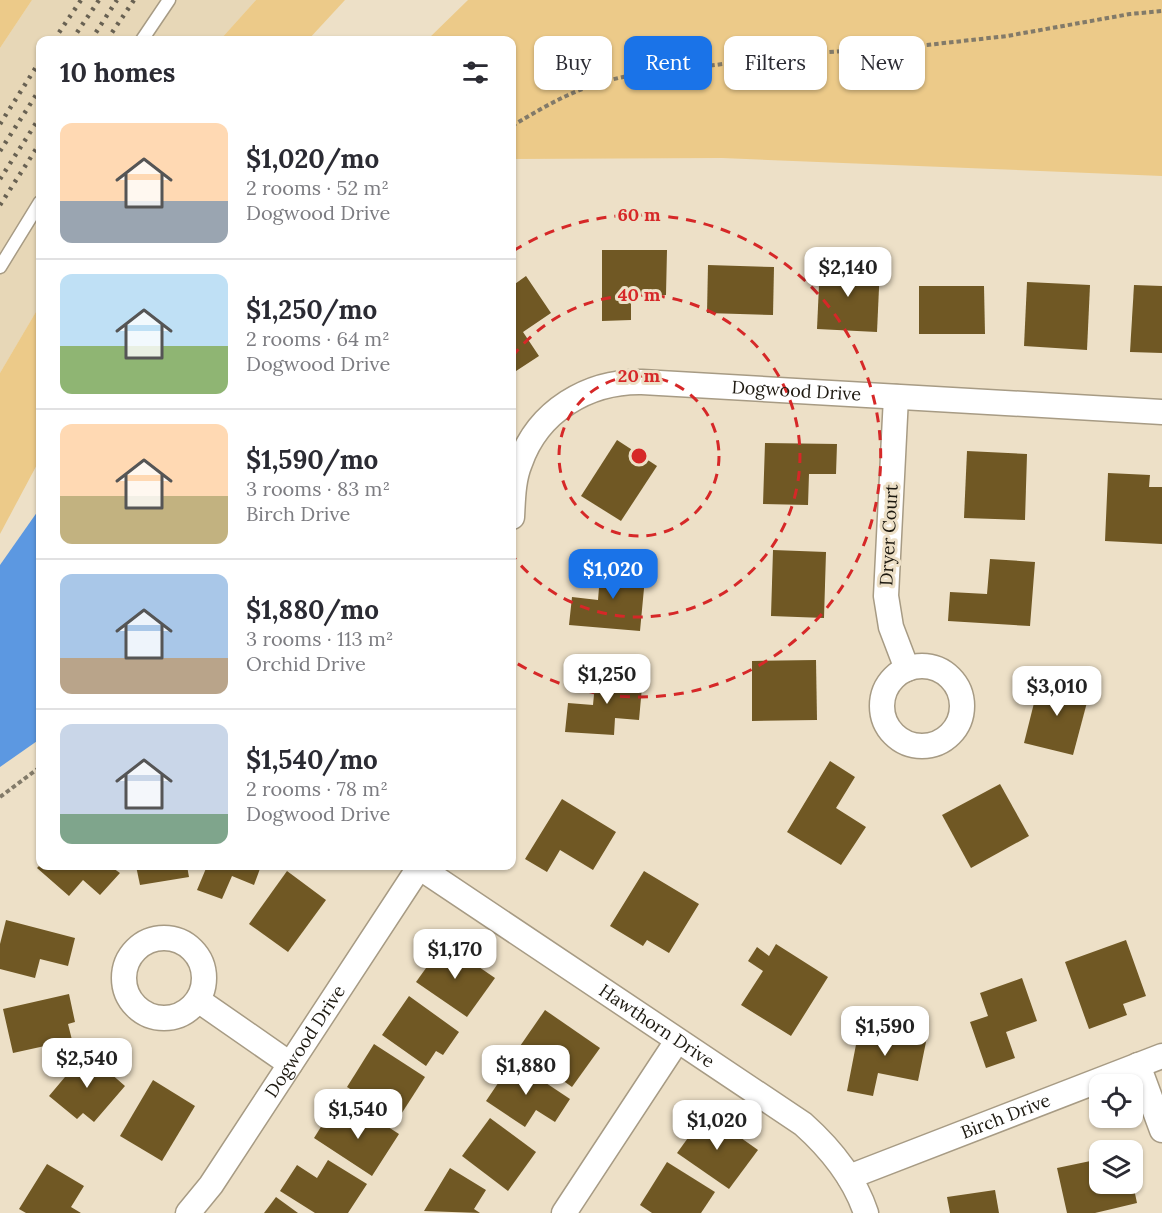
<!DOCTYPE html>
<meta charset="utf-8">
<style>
body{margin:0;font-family:Lora,serif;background:#f7f7f7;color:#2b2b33;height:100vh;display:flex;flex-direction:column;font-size:22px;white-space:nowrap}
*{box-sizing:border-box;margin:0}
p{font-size:20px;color:#7c7c81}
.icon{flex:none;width:33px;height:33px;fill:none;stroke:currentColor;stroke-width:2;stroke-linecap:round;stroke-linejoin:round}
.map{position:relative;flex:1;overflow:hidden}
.details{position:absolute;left:36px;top:36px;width:480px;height:834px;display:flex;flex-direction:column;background:#fff;border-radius:12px;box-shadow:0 2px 4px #0004}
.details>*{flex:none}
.banner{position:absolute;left:534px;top:36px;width:537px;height:54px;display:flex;gap:12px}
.controls{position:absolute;left:1089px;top:1074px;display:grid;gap:12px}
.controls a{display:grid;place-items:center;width:54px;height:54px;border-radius:12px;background:#fff;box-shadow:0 2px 4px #0004;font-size:30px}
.price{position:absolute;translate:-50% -51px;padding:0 14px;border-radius:12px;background:#fff;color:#222;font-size:20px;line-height:39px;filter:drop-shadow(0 2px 3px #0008)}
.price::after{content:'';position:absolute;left:50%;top:36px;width:18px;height:14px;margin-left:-9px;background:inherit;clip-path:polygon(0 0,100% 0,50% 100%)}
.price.active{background:#1a73e8;color:#fff}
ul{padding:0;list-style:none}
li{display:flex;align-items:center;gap:18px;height:150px;padding:0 24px}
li+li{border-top:2px solid #e1e1e2}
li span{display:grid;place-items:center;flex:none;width:168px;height:120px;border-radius:12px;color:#555}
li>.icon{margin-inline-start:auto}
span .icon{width:72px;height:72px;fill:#fffc;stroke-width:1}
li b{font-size:26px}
h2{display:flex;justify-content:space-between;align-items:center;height:72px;padding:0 24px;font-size:26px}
.pill{padding:0 21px;border-radius:12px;background:#fff;box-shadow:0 2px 4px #0004;font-size:21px;line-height:54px}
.pill.active{background:#1a73e8;color:#fff}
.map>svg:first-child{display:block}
</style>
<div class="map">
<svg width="1162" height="1213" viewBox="0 0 1162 1213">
<rect width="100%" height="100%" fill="#ede0c7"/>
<polygon fill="#e7d7b7" points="32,0 256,0 220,40 40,40 40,305 0,373 0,48"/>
<g fill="#ecca89">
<polygon points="0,0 32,0 0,48"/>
<polygon points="256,0 345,0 308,40 220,40"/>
<polygon points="468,0 1162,0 1162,176 722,158 512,159 512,40 427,40"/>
<polygon points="40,305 40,459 0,534 0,373"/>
</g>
<polygon fill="#5c98e1" points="40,508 40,739 0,767 0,565"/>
<g fill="#705824">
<polygon points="602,250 667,250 666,295 631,295 631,320 602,321"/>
<polygon points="820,263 880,266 877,332 817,329"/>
<polygon points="708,265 774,267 773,315 707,313"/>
<polygon points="526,276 551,313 523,332 539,356 513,373 512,370 512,286"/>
<polygon points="1027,282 1090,285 1087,350 1024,346"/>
<polygon points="1134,285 1162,286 1162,353 1130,352"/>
<polygon points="919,286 984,286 985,334 919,334"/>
<polygon points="617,440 657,466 621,521 581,496"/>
<polygon points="765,443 837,444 836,474 809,474 808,505 763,504"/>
<polygon points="967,451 1027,454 1025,520 964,518"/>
<polygon points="1108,473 1150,475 1149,487 1162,487 1162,544 1105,541"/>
<polygon points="773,550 826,552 824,618 771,616"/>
<polygon points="990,559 1035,562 1030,626 948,621 950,592 987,594"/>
<polygon points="601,563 646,567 640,631 569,625 572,597 598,600"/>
<polygon points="816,660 817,720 752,721 752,661"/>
<polygon points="596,673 643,676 639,720 615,718 614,735 565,732 568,703 593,705"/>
<polygon points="1040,679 1090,691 1073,755 1024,743"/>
<polygon points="830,761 855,777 836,808 866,827 841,865 787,832"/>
<polygon points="1000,784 1029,836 971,868 942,815"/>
<polygon points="562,799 616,832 593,870 560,850 547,872 525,859"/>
<polygon points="39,866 110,866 120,873 100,895 83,880 69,896 37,868"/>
<polygon points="136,866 187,866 189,877 140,885"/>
<polygon points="207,866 261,866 254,885 232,876 222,899 197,890"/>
<polygon points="287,871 326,900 288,952 249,924"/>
<polygon points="644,871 699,904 669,953 647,940 643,946 610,926"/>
<polygon points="6,920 75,938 68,966 40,959 35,978 0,969 0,944"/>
<polygon points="1126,940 1146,996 1123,1004 1127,1015 1089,1029 1065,962"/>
<polygon points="444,943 495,978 467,1017 416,982"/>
<polygon points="776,944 828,977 791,1036 741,1005 763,971 748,961 757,947 769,956"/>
<polygon points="1022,978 1037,1021 1006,1032 1015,1058 986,1068 970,1022 988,1016 980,993"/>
<polygon points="69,994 75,1022 68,1024 72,1040 13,1053 3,1009"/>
<polygon points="409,996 459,1032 443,1055 436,1051 426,1066 382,1035"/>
<polygon points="545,1010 600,1048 572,1087 518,1049"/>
<polygon points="860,1024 927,1037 918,1081 878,1073 873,1096 847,1091"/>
<polygon points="374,1044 425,1077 398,1119 347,1087"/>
<polygon points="86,1052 125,1086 94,1122 83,1113 77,1119 49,1096"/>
<polygon points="513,1061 570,1099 555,1122 536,1110 525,1127 486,1101"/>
<polygon points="153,1080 195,1106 162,1161 120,1136"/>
<polygon points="362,1110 399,1134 372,1176 314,1138 329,1114 350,1127"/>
<polygon points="706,1113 758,1150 729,1189 677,1153"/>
<polygon points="490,1118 536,1152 508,1191 462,1156"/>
<polygon points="1100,1159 1100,1184 1133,1184 1137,1203 1095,1213 1067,1213 1057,1168"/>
<polygon points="328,1160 367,1184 348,1213 315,1213 280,1191 297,1165 317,1178"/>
<polygon points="667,1162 715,1192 701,1213 652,1213 640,1205"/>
<polygon points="47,1164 84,1186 71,1207 81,1213 26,1213 19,1209"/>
<polygon points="450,1168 486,1190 474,1209 480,1213 424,1211"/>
<polygon points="995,1190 999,1213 950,1213 947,1197"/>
<polygon points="276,1197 298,1213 264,1213"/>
</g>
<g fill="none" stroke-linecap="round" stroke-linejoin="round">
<defs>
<g id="service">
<polyline points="142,40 169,0"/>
<polyline points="0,267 40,202"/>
</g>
<g id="minor">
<polyline points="896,397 886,596 891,627 907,669"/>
<path id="s1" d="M512,517C513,499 513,480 520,463C538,411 588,381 642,382L1162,412"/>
<circle cx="922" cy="706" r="40"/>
<path id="s2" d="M419,867L803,1124C831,1149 854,1177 866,1213"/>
<circle cx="164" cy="978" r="40"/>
<polyline points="198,1000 290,1064"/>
<polyline points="1138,1065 1162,1130"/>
<path id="s3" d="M849,1177L1162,1056"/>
<path id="s4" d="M188,1213L211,1185L420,866"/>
<polyline points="564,1213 677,1041"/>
</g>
</defs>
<use href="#service" stroke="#a79b84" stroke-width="15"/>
<use href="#minor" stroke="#a79b84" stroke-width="27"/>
<g stroke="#827a69" stroke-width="4" stroke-dasharray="4.5 3" stroke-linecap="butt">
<path d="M512,126C552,102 581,85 628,76L802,54L927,45L1007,36L1130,14L1162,11"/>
<polyline points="0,797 40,767"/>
</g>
<use href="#service" stroke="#fff" stroke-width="12"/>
<use href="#minor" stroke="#fff" stroke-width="24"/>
<g stroke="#686152" stroke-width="4.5" stroke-dasharray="3 6" stroke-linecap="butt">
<polyline points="54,40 81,0"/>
<polyline points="72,40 99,0"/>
<polyline points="91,40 117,0"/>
<polyline points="107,40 134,0"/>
<polyline points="0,124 40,61"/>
<polyline points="0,151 40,89"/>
<polyline points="0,179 40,117"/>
<polyline points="0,205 40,143"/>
</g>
</g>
<g fill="none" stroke="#d62828" stroke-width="3" stroke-dasharray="10 8">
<circle cx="639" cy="456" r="80"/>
<path d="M512 357A161 161 0 1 1 512 555"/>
<path d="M513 251A241 241 0 1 1 513 661"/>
</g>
<g text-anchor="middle" stroke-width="6" stroke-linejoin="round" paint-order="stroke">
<g font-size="18" fill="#1d1910" stroke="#ede0c7">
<text dy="6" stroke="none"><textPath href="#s1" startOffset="366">Dogwood Drive</textPath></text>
<text transform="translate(889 535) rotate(-87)" y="6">Dryer Court</text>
<text dy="6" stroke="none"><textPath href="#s2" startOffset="286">Hawthorn Drive</textPath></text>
<text dy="6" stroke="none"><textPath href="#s4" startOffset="208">Dogwood Drive</textPath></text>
<text dy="6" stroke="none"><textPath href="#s3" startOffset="168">Birch Drive</textPath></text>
</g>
</g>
<circle cx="639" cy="456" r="9" fill="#d62828" stroke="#ede0c7" stroke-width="3"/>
<g font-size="18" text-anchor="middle" font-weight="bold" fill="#d62828" stroke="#ede0c7" stroke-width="6" stroke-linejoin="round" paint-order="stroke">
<text x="639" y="221">60 m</text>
<text x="639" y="301">40 m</text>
<text x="639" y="382">20 m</text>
</g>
</svg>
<div class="controls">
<a><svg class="icon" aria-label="locate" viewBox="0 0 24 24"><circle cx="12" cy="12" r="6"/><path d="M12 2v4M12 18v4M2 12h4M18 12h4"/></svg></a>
<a><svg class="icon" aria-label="layers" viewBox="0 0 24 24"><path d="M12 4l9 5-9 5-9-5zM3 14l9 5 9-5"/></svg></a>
</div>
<b class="price" style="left:848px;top:298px">$2,140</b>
<b class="price active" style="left:613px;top:600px">$1,020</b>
<b class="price" style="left:607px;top:705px">$1,250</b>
<b class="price" style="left:1057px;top:717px">$3,010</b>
<b class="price" style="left:455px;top:980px">$1,170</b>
<b class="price" style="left:885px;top:1057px">$1,590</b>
<b class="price" style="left:87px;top:1089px">$2,540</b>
<b class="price" style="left:526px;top:1096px">$1,880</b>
<b class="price" style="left:358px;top:1140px">$1,540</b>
<b class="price" style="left:717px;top:1151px">$1,020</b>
<div class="banner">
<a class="pill">Buy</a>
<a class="pill active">Rent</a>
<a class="pill">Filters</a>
<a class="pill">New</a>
</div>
<section class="details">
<h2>10 homes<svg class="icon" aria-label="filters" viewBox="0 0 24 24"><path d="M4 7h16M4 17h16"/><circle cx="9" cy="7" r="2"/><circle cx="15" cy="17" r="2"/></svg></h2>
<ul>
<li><span style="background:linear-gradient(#ffd9b3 65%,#9aa5b1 0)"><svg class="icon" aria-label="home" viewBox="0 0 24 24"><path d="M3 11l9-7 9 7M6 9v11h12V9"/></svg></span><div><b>$1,020/mo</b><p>2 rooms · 52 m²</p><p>Dogwood Drive</p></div></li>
<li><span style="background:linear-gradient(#bfe0f5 60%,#8fb573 0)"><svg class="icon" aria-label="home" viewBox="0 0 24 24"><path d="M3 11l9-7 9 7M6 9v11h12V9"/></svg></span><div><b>$1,250/mo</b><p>2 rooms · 64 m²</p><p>Dogwood Drive</p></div></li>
<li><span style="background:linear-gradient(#ffd9b3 60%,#c2b280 0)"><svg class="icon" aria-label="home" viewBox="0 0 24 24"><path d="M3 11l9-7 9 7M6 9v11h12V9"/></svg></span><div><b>$1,590/mo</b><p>3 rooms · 83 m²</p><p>Birch Drive</p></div></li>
<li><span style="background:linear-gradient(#a9c7e8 70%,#b9a48a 0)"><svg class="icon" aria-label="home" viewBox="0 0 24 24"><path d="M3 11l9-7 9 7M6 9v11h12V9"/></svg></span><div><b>$1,880/mo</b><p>3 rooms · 113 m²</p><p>Orchid Drive</p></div></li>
<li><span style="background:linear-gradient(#c9d6e8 75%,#7fa58c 0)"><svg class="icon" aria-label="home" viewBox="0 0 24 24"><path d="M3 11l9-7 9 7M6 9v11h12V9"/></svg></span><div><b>$1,540/mo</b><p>2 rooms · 78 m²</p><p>Dogwood Drive</p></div></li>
</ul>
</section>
</div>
